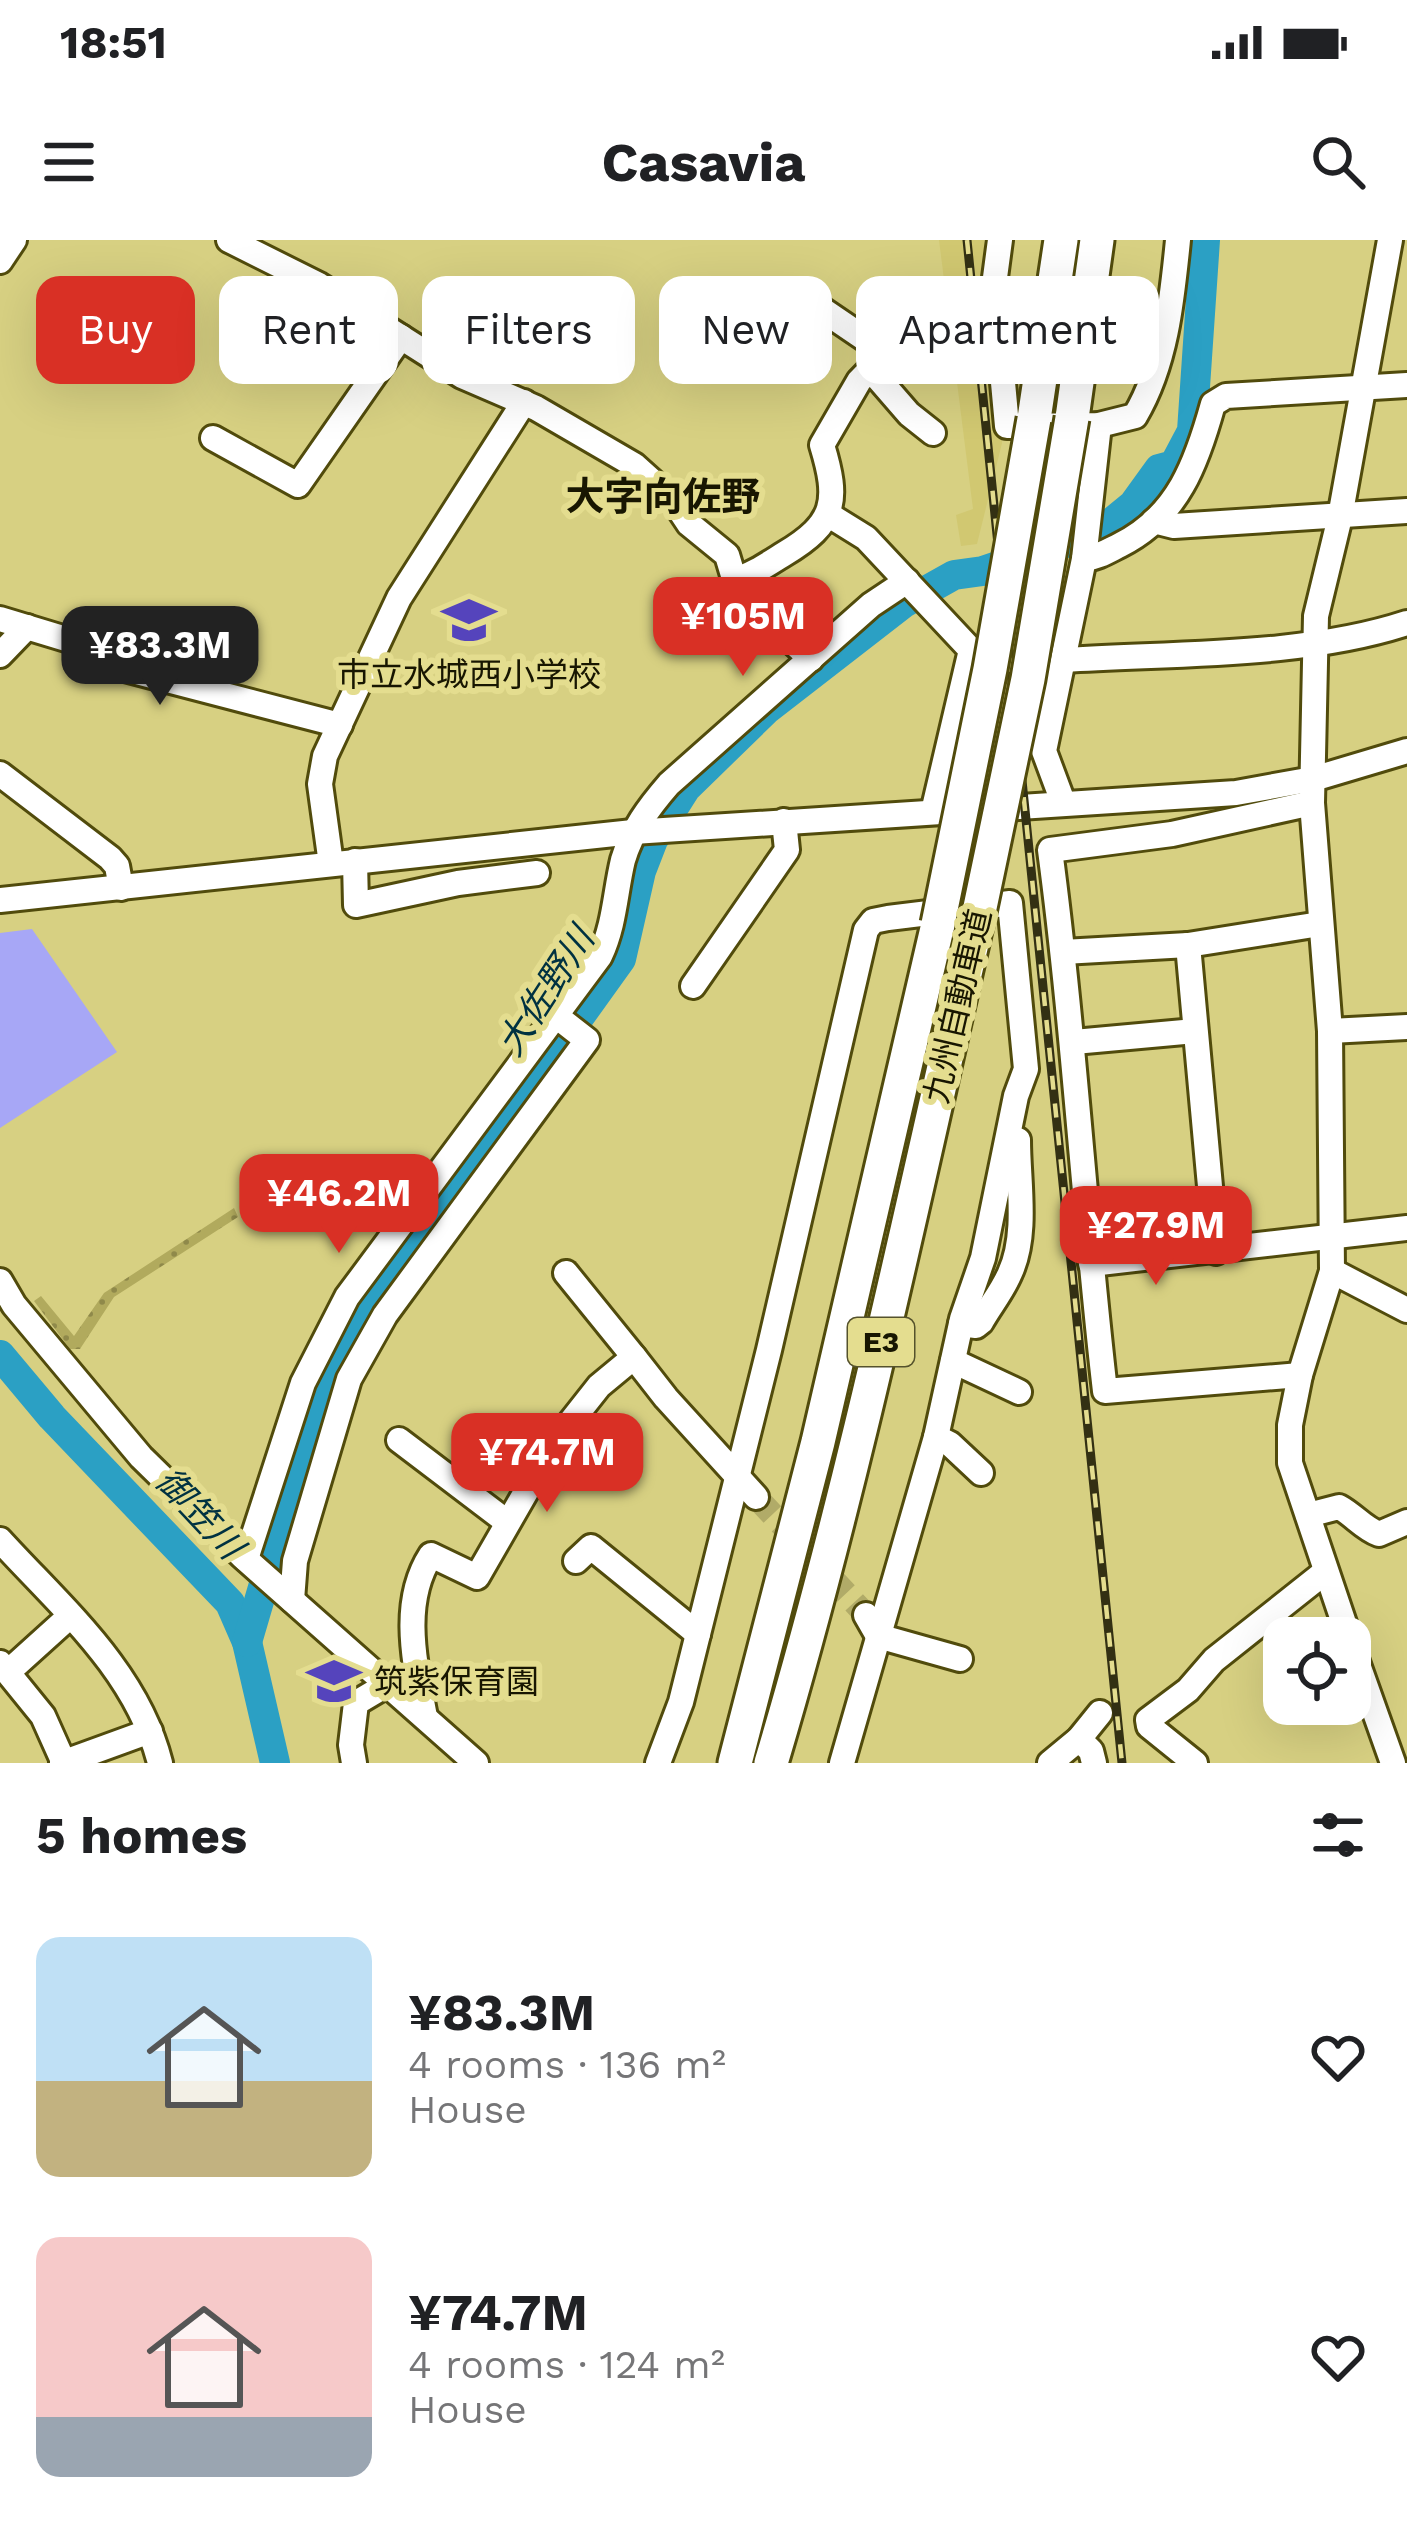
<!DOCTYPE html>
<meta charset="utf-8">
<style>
body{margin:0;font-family:"Work Sans","Noto Sans JP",sans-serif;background:#f6f6f6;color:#202124;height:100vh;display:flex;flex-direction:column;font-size:45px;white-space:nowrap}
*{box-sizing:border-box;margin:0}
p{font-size:39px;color:#757577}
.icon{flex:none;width:66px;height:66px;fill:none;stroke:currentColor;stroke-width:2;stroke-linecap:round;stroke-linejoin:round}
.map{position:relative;height:1523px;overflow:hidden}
.panel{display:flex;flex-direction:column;background:#fff;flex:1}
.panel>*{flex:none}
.top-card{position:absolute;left:36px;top:36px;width:1335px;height:108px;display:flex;gap:24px}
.tools{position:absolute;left:1263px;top:1377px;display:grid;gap:24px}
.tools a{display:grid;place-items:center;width:108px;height:108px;border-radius:24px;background:#fff;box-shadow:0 12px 48px #0002;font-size:60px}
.price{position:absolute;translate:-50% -102px;padding:0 27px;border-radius:24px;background:#d93025;color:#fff;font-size:39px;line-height:78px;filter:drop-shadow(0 3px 6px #0008)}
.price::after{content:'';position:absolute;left:50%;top:72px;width:36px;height:27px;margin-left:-18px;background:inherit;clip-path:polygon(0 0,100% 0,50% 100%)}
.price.on{background:#222;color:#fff}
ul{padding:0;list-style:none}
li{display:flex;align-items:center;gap:36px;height:300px;padding:0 36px}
li span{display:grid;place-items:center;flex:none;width:336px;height:240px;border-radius:24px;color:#555}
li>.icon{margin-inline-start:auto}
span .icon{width:144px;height:144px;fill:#fffc;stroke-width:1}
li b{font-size:51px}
h2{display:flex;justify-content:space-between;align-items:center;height:144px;padding:0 36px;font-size:51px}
.chip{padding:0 42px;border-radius:24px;background:#fff;box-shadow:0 12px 48px #0002;font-size:42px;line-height:108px}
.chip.on{background:#d93025;color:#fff}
.status{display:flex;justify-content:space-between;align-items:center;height:84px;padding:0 60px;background:#fff;direction:ltr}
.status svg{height:33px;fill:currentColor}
header{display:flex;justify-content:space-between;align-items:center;height:156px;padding:0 36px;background:#fff;font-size:54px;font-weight:700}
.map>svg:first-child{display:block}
</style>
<div class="status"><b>18:51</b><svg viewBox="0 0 49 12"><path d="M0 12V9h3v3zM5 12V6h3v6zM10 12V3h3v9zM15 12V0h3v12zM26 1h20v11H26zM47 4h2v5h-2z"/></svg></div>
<header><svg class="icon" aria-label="menu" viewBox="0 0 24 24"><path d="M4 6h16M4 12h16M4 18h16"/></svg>Casavia<svg class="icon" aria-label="search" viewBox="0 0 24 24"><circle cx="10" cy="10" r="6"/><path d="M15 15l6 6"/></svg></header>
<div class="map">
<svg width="1407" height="1523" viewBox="0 0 1407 1523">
<defs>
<pattern id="grass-dots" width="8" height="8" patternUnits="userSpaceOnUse" patternTransform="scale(3)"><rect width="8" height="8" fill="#b1aa5d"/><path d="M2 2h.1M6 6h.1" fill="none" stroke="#8f894a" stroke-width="1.8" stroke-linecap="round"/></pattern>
</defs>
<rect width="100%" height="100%" fill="#d7d082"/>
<polygon fill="#d1c871" points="939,0 984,0 1002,203 977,304 961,306 956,275 973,269"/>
<polygon fill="url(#grass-dots)" points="234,968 238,977 114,1057 80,1109 70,1109 34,1061 41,1056 74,1096 104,1053"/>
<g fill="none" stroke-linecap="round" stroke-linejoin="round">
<g stroke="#2ba0c4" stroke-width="30">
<polyline points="0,1115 52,1177 230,1363 247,1402 275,1523"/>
<polyline points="247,1402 327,1129 621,719 641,631 653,600 686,548 766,470 904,363 954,335 983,331 1101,291 1133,265 1159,229 1174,225 1192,191 1205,0"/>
</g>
</g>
<polygon fill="#a7a7f6" points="32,689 117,812 0,888 0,693"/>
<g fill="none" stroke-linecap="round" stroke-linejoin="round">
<polyline stroke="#b1ab68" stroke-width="24" stroke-dasharray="24 12" stroke-linecap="butt" points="756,1257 866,1375"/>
<defs>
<g id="minor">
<polyline points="229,0 319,45 462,136 536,168 634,225 673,260 689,284 727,315 738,352 811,419"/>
<path d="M1000,0L994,45L1007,186L1099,185L1135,176C1166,124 1172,60 1178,0"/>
<polyline points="0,21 14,0"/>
<polyline points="870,129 909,174 933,193"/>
<polyline points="213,198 298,245 401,97"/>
<polyline points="829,275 866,298 971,410 933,572"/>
<polyline points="1154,281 1174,286 1407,271"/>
<path d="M1084,319C1097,318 1108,311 1120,305C1178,276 1197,222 1213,164L1226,156L1407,145"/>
<path d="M734,340C752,335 768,324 784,314C836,283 839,261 822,205L859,141L886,113L808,60"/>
<polyline points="0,379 76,402 117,427 340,485"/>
<polyline points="0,415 27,387"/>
<path d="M1065,420C1174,413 1304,417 1407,383"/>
<polyline points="0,534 110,618 117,626 121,648"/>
<polyline points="1063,562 1044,511 1084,319 1099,185"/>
<polyline points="355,621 356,665 458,643 537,633"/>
<polyline points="331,624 320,544 325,516 399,358 524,162"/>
<polyline points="0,660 633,592 1236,553 1313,539 1407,511"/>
<polyline points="1188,705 1216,1012"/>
<polyline points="1063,712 1188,705 1320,684"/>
<polyline points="693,746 787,610 784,581"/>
<polyline points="1330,791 1407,787"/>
<polyline points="1074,802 1195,791"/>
<polyline points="1091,1024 1407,988"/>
<polyline points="1332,1031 1407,1070"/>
<polyline points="566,1033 634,1117"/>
<polyline points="0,1041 14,1065 141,1217 242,1316 476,1523"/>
<path d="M961,1084L976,1086L981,1082C990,1066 1003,1050 1010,1033C1028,994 1018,942 1018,900"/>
<polyline points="953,1121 1019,1152"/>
<path d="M1300,1135L1105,1151C1084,971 1074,790 1050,610L1172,594L1312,563"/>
<polyline points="936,1197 950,1204 981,1233"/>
<polyline points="399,1200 507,1282"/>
<path d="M1308,1275L1339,1267C1354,1275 1363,1288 1379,1294L1407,1282"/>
<path d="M0,1300C62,1368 137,1431 160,1523"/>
<path d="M246,1319L303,1143L347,1057L600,716C615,684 615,653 623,620C632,590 649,567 669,544L871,365L907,341"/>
<polyline points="576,1321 591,1307 698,1394"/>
<polyline points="292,1360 295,1321 349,1139 385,1075 587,800 555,775"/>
<polyline points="866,1375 878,1396 960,1419"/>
<polyline points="1349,1398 1290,1223 1290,1185 1300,1135 1332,1031 1330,791 1312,563 1316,376 1340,277 1390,0"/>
<polyline points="1350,1402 1393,1523"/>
<polyline points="0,1423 43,1476 64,1523"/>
<polyline points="8,1432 70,1376"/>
<path d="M425,1477C415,1423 400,1363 431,1315L477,1337L554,1203L599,1146L634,1117L666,1158L756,1257"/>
<polyline points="1079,1499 1091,1511 1094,1523"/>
<polyline points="62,1523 150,1491"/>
<polyline points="354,1523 351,1505 356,1463 388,1444"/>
<polyline points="658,1523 681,1462 769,1110 866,690 873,681 888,678 1010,663 1026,829 1016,856 983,1018 962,1079 936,1197 842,1523"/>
<polyline points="1050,1523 1079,1499 1100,1473"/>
<polyline points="1195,1523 1149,1486 1148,1480 1188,1450 1214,1420 1325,1332"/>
</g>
<g id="highway">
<polyline points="1072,178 1097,0"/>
<polyline points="1034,179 1061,0"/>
<polyline points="735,1523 818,1202 938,684"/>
<path d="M771,1523C854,1245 913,960 978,677"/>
</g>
</defs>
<use href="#minor" stroke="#514b0c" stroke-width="30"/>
<use href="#highway" stroke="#514b0c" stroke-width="39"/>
<use href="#minor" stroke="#fff" stroke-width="24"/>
<use href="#highway" stroke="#fff" stroke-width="33"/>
<defs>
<polyline id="rail" points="967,0 1122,1523"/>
</defs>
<use href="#rail" stroke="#333013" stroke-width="9"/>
<use href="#rail" stroke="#e4dd8f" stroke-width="4.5" stroke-dasharray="14" stroke-linecap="butt"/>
<defs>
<g id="highway-bridge">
<polyline points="978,677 1028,439 1072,178"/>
<polyline points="938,684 990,429 1034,179"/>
</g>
</defs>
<use href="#highway-bridge" stroke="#514b0c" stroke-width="39" stroke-linecap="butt"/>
<use href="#highway-bridge" stroke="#fff" stroke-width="33"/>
</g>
<defs>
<symbol id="school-bare" viewBox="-9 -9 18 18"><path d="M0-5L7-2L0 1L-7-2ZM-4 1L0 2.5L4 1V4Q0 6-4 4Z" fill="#5544bc" stroke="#e4dd8f" stroke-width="2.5" paint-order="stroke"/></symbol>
</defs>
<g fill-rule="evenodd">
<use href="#school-bare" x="431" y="342" width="76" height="76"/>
<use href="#school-bare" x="296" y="1403" width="76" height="76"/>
</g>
<g text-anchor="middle" stroke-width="12" stroke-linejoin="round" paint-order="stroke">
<rect fill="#e4dd8f" stroke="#55522c" stroke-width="3" x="848" y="1078" width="66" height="48" rx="9"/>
<g font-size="30" font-weight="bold" fill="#181601">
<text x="881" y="1112">E3</text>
</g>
<g font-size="33" fill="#181601" stroke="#e4dd8f">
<text x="469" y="446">市立水城西小学校</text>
<text x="374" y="1453" text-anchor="start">筑紫保育園</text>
</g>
<g font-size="33" fill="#181601" stroke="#e4dd8f">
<text transform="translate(957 766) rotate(-77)" y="12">九州自動車道</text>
</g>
<g font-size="36" font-style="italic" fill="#003241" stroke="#e4dd8f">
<text transform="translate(545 751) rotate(-57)" y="13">大佐野川</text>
<text transform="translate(200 1273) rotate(47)" y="13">御笠川</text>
</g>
<g font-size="39" font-weight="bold" fill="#181601" stroke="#e4dd8f">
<text x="663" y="270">大字向佐野</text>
</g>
</g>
</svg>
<div class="tools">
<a><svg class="icon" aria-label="locate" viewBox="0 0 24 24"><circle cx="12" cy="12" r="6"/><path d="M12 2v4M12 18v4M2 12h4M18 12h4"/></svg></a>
</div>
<b class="price" style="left:743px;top:439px">¥105M</b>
<b class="price on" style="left:160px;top:468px">¥83.3M</b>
<b class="price" style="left:339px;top:1016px">¥46.2M</b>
<b class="price" style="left:1156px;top:1048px">¥27.9M</b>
<b class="price" style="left:547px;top:1275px">¥74.7M</b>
<div class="top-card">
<a class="chip on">Buy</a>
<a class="chip">Rent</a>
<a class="chip">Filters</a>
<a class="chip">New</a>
<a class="chip">Apartment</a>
</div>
</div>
<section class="panel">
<h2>5 homes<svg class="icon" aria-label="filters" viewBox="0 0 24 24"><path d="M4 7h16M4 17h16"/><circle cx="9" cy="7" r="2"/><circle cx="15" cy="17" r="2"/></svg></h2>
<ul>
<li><span style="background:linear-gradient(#bfe0f5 60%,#c2b280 0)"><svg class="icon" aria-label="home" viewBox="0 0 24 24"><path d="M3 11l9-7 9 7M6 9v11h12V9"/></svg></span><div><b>¥83.3M</b><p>4 rooms · 136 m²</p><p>House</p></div><svg class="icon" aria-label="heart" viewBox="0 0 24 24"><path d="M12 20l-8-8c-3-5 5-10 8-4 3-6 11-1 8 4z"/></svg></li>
<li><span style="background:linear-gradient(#f6c9c9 75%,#9aa5b1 0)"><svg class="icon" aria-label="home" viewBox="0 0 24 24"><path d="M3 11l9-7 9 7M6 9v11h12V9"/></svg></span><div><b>¥74.7M</b><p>4 rooms · 124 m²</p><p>House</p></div><svg class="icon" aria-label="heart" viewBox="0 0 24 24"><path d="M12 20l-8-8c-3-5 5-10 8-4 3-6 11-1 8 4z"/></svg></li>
</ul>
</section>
